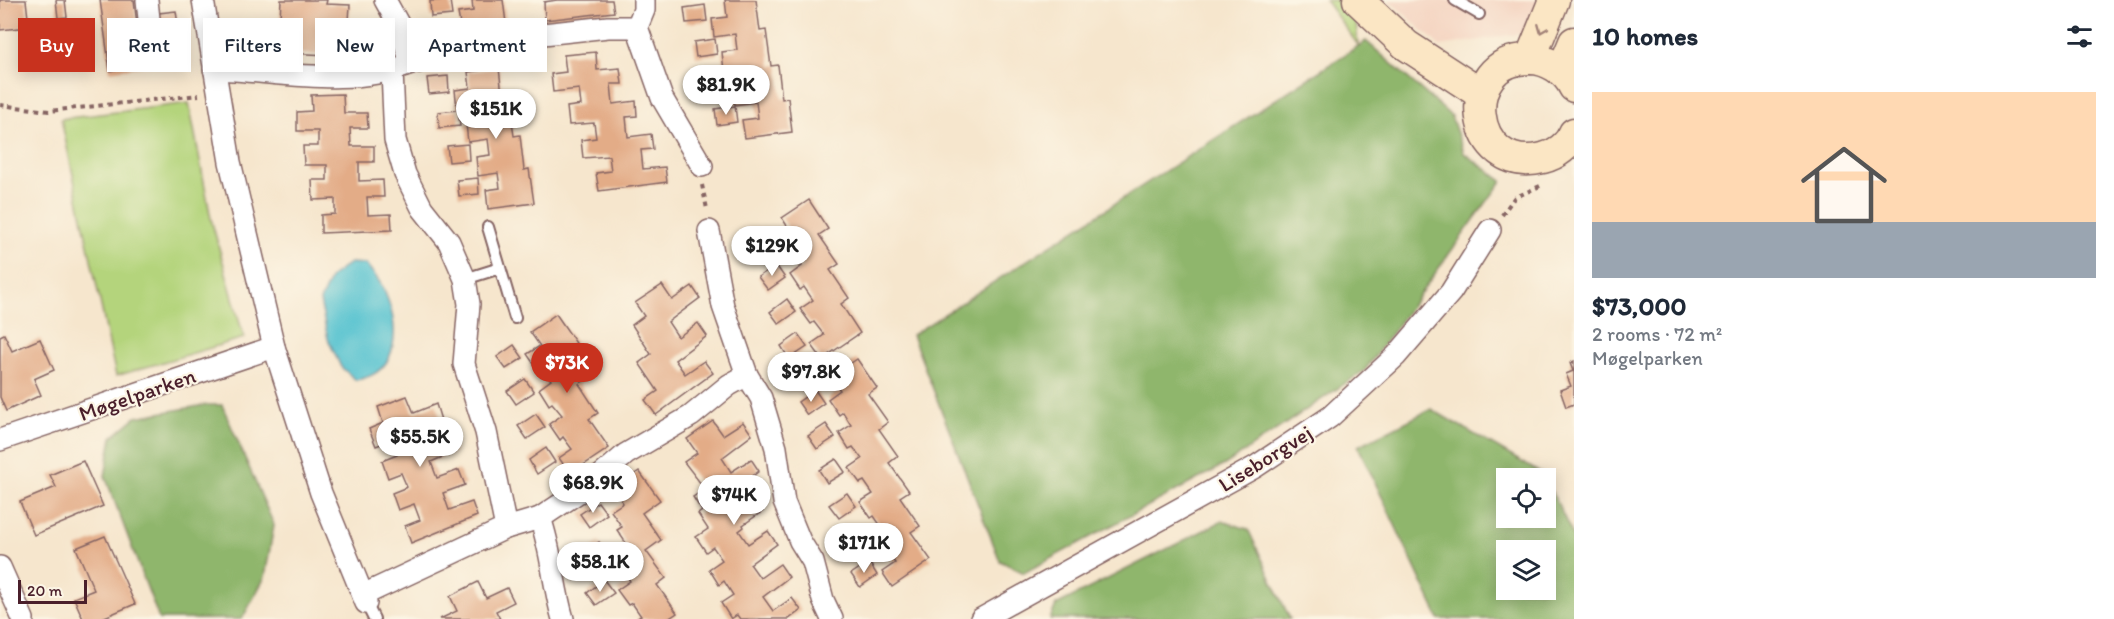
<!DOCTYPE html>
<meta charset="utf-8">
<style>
body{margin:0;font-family:Itim,sans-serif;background:#f2f2f3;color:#1f2937;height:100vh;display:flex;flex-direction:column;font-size:22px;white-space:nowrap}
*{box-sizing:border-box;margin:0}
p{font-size:20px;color:#747a83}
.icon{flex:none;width:33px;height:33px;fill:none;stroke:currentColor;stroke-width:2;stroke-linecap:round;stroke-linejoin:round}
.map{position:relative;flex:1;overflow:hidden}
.details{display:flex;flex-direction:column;background:#fff;width:540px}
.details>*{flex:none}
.guide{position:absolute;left:18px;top:18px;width:570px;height:54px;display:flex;gap:12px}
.buttons{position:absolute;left:1496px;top:468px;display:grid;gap:12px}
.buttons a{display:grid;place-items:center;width:60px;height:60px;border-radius:0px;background:#fff;box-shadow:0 3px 15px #0003;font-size:30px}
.scale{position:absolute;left:18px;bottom:15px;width:69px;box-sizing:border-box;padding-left:6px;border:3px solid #4a1f2b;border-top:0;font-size:16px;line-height:21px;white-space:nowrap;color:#4a1f2b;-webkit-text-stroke:4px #fcf5e5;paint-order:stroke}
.price{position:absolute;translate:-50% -51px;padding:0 14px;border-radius:21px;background:#fff;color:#222;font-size:20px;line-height:39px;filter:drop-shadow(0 2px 3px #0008)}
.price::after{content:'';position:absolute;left:50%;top:36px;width:18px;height:14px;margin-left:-9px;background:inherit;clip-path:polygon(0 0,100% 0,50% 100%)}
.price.current{background:#c8321e;color:#fff}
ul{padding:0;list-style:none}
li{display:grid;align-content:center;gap:12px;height:318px;padding:0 18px}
li span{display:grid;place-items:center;height:186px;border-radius:0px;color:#555}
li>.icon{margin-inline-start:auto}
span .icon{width:108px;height:108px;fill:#fffc;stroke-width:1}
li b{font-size:26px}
h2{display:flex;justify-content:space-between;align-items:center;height:72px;padding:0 18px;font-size:26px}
.chip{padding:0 21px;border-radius:0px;background:#fff;box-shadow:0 3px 15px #0003;font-size:21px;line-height:54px}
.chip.current{background:#c8321e;color:#fff}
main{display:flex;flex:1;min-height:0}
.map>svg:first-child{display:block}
</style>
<main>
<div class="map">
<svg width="1574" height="619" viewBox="0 0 1574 619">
<rect width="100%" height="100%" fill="#fcf5e5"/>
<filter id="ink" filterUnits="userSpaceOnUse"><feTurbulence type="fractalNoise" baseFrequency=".0167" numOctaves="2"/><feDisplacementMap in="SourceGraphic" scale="12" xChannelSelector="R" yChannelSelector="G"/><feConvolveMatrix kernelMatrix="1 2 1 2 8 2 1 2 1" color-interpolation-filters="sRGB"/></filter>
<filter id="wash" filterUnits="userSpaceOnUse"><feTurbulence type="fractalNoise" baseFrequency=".008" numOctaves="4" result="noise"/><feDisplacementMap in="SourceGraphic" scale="24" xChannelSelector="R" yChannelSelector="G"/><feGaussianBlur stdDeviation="1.35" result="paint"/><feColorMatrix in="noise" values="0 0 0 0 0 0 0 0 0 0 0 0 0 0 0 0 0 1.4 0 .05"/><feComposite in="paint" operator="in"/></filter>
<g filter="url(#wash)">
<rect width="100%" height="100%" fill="#f6e6cd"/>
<polygon fill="#f4d3c0" points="1389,0 1538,0 1525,33 1440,46"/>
<g fill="#b4d47c" stroke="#7f7a54" stroke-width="1.5">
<polygon points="1325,0 1340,0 1356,23 1358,45"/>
<polygon points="189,103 211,219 244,338 116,376 61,119"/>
</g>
<g fill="#8fb66c" stroke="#6c6a4c" stroke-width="1.5" fill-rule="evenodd">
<polygon points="1366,41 1451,116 1464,153 1502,181 1365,370 1226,464 1024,573 1000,561 912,335"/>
<polygon points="205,405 222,405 274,525 265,577 242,619 159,619 105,476 112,437 136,417"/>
<path d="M1431,409L1544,475L1574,538V619H1439L1358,446ZM1545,478V518H1506V478ZM1545,550V590H1506V550Z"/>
<polygon points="1222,521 1248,529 1290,619 1050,619 1056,605"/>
</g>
<path fill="#57c3d0" stroke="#50717e" stroke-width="1.5" d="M350,263L366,264C371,271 378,278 382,286C399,321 404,372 356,380L341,367L328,339L320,301L331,277Z"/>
<g id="blocks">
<g fill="#e3ac87">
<polygon points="0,0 26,0 29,27 0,30"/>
<polygon points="56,0 65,0 67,17 58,18"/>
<polygon points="100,0 134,0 142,66 110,71"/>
<polygon points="281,0 327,0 326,4 350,5 349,21 331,20 330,39 354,40 353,56 284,53 285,35 300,36 300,19 280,18"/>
<polygon points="450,0 452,15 431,17 430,1"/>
<polygon points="472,0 503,0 506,23 461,30 458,13 473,11"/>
<polygon points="557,0 612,0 614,12 545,20 544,2"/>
<polygon points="725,0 756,0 760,31 766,30 771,66 778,65 782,99 788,98 792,132 745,138 742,120 758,118 756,102 735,105 732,86 748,84 746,69 724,71 722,52 737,50 735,34 714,37 712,19 727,17"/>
<polygon points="705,5 707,21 686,23 684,8"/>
<polygon points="176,11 180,39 162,41 159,13"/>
<polygon points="715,39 717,54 696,57 694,42"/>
<polygon points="70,43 72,61 63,62 61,44"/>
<polygon points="596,52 597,70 620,68 622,84 611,84 613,104 636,101 637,116 626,117 628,137 651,134 653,149 641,150 643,169 665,167 667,182 599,191 596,173 611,171 609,156 583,158 581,140 596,138 594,123 569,125 567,107 581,105 579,89 553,92 551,74 566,72 564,55"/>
<polygon points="499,68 503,103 509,102 514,136 520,135 524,170 529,169 534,203 488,209 486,190 500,188 498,173 478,176 476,157 490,155 488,139 468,142 466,124 480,122 478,106 457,108 455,90 470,88 468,72"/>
<polygon points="725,72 727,88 707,91 705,75"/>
<polygon points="448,76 449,92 429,94 427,78"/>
<polygon points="343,94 344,113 367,113 368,128 350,128 351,146 374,146 374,162 359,162 359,181 383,180 384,197 367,197 368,215 391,214 392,230 321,233 321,215 335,214 335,199 313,200 312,180 327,180 327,165 304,165 303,146 318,146 318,131 297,131 297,112 312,111 311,95"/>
<polygon points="735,106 737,122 717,125 715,109"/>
<polygon points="458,110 460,126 439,128 438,112"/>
<polygon points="468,144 469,160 449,162 447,146"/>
<polygon points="478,178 479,194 459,196 457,180"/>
<polygon points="809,200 828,229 819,235 839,264 830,270 849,298 841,304 860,333 822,359 811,344 824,335 814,322 811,324 800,309 813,300 804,287 800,290 790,275 802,266 793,252 789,255 779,240 791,232 782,218"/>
<polygon points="766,230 774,244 757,255 748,242"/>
<polygon points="776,265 785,278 768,290 758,277"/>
<polygon points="662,285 672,300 692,286 700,298 668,322 678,337 698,323 707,336 675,360 685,374 704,361 713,373 656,415 645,400 658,391 639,363 651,354 632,325 644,316 635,303"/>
<polygon points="787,299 796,312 779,324 770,312"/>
<polygon points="556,314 576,343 568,349 588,378 579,384 598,413 589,419 609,448 570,474 559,458 572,449 563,437 560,440 549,424 562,415 552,403 549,405 539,389 551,380 542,367 538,370 527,354 540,346 530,332"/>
<polygon points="4,334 12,351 40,339 54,370 34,379 41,395 6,411 0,397 0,336"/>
<polygon points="798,334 807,347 789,359 781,346"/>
<polygon points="514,345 523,358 506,369 497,357"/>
<polygon points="857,359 877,388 868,394 888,422 879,429 898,456 889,463 909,491 900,497 920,526 911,532 931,560 892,587 882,572 895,563 885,550 882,553 871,537 883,529 874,516 871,518 860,502 873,494 864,481 860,483 849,468 862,459 853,447 849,449 839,433 851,425 843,412 839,415 828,399 840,390 831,377"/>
<polygon points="1574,361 1574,404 1566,407 1560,390 1571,386 1566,374 1573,371 1570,363"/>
<polygon points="525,379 534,392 516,404 507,391"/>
<polygon points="815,390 824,403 807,415 798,402"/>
<polygon points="407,396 414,413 436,404 441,420 420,428 426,445 449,437 454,452 431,462 437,478 459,470 465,485 443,493 449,510 472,502 477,516 411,543 405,526 420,520 414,504 398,510 392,493 407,487 401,473 388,478 382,461 397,455 391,440 376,446 369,429 383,423 378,407"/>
<polygon points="536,414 545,427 527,439 518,426"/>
<polygon points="713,421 723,435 743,422 752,435 722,458 731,472 751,459 759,471 725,498 734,512 754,498 763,511 743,525 744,527 739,531 748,544 768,531 777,544 750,564 760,578 780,564 789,577 763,597 773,611 792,598 801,610 789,619 740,619 737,615 731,619 721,603 733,595 724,581 719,585 709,569 722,560 713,547 706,552 696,537 708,529 698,514 702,511 693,497 705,489 684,462 697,453 687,439"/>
<polygon points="826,424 835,437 817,449 808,436"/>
<polygon points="546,448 555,462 537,474 529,460"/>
<polygon points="836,459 845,472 827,483 819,470"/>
<polygon points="83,461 103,506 34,535 20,502 56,487 50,475"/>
<polygon points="639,471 660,500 642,513 661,540 646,551 666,578 657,585 677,613 668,619 636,619 641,616 632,603 628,605 617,590 630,581 613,552 626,543 617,530 622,527 611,511 623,503 614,489"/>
<polygon points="847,493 856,506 839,518 829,505"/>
<polygon points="598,502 607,514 589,527 580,514"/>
<polygon points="858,528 867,541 850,553 841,540"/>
<polygon points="105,536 135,604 100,619 83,619 74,598 94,590 76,548"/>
<polygon points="599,542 608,555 591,567 582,554"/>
<polygon points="869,562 877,575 860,587 851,574"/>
<polygon points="604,580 614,593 596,605 587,593"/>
<polygon points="478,582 486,598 507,588 514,602 496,611 500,619 440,619 457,611 450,596"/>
</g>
</g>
</g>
<g filter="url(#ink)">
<use href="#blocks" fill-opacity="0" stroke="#866564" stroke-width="1.5"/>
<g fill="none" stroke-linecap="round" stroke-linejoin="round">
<defs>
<g id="lane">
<polyline points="1455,0 1479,14"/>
<polyline points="488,227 515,318"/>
<polyline points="465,279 500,268"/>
<polyline points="366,603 374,619"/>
</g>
<g id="street">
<polyline points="147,0 153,57"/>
<polyline points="203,0 230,162 274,347 321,493 366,603"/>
<polyline points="644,0 644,10 637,27 662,98 702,166"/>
<polyline points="411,64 506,38 608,27 637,27"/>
<path d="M214,69C279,71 348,88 411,64L400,27L385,0"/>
<polyline points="709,231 723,306 747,375"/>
<polyline points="0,440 274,347"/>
<polyline points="540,518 591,484 626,454 691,416 729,385 747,375 761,398 776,448 784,502 800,541 813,562 823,600 832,619"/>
<path d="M506,528L540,518C552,551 553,585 563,619"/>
<polyline points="0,567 23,619"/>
<polyline points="363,595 506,528 486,432 464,364 469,304 465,279 449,242 422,208 405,174 395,140 392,71"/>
<polyline points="981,619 1255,467 1330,417 1396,356 1451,292 1490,230"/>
</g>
<g id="secondary">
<polyline points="1358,0 1406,45 1481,94"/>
<polyline points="1530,59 1554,0"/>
<polyline points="1562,71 1574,42"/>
<path d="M1574,87C1566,71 1548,59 1530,59C1456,58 1468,177 1543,158C1556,155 1569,145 1574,133"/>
</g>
</defs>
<use href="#lane" stroke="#866564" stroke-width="14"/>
<use href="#street" stroke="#866564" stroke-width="24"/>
<use href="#secondary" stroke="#866564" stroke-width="33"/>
<g stroke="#866564" stroke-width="4" stroke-dasharray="4.5 4.5" stroke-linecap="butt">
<polyline points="0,105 49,111 199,95"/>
<polyline points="702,185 707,209"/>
<polyline points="1502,215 1514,198 1540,186"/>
</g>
<use href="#lane" stroke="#fff" stroke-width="10"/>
<use href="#street" stroke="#fff" stroke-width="21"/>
<use href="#secondary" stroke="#fbe6c4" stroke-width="30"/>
</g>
<defs><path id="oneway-chevron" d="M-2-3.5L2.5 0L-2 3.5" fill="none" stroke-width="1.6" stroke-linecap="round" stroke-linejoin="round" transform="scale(1.5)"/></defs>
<use stroke="#a28278" href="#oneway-chevron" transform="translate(1542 29) rotate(112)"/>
</g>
<g text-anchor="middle" stroke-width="4.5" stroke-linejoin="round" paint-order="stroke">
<g font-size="22" fill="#4a1f2b" stroke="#fcf5e5">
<text transform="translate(137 394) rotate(-19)" y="8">Møgelparken</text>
<text transform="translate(1265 458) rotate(-32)" y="8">Liseborgvej</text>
</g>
</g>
</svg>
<div class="buttons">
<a><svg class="icon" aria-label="locate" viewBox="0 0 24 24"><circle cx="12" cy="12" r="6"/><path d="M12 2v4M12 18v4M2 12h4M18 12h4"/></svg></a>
<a><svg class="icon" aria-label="layers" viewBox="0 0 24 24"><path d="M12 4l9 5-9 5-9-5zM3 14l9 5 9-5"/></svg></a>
</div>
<div class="scale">20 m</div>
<b class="price" style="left:726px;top:116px">$81.9K</b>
<b class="price" style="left:496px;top:140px">$151K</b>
<b class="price" style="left:772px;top:277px">$129K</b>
<b class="price current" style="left:567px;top:394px">$73K</b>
<b class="price" style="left:811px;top:403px">$97.8K</b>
<b class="price" style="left:420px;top:468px">$55.5K</b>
<b class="price" style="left:593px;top:514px">$68.9K</b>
<b class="price" style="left:734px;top:526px">$74K</b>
<b class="price" style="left:864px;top:574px">$171K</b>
<b class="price" style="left:600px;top:593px">$58.1K</b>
<div class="guide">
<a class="chip current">Buy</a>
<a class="chip">Rent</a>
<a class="chip">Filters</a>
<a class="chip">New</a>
<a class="chip">Apartment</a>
</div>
</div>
<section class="details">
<h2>10 homes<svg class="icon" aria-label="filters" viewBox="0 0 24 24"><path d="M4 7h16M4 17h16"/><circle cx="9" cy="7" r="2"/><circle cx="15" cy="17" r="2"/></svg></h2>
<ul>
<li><span style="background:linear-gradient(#ffd9b3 70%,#9aa5b1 0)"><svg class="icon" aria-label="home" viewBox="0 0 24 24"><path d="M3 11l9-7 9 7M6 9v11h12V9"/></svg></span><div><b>$73,000</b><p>2 rooms · 72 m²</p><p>Møgelparken</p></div></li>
</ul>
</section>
</main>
